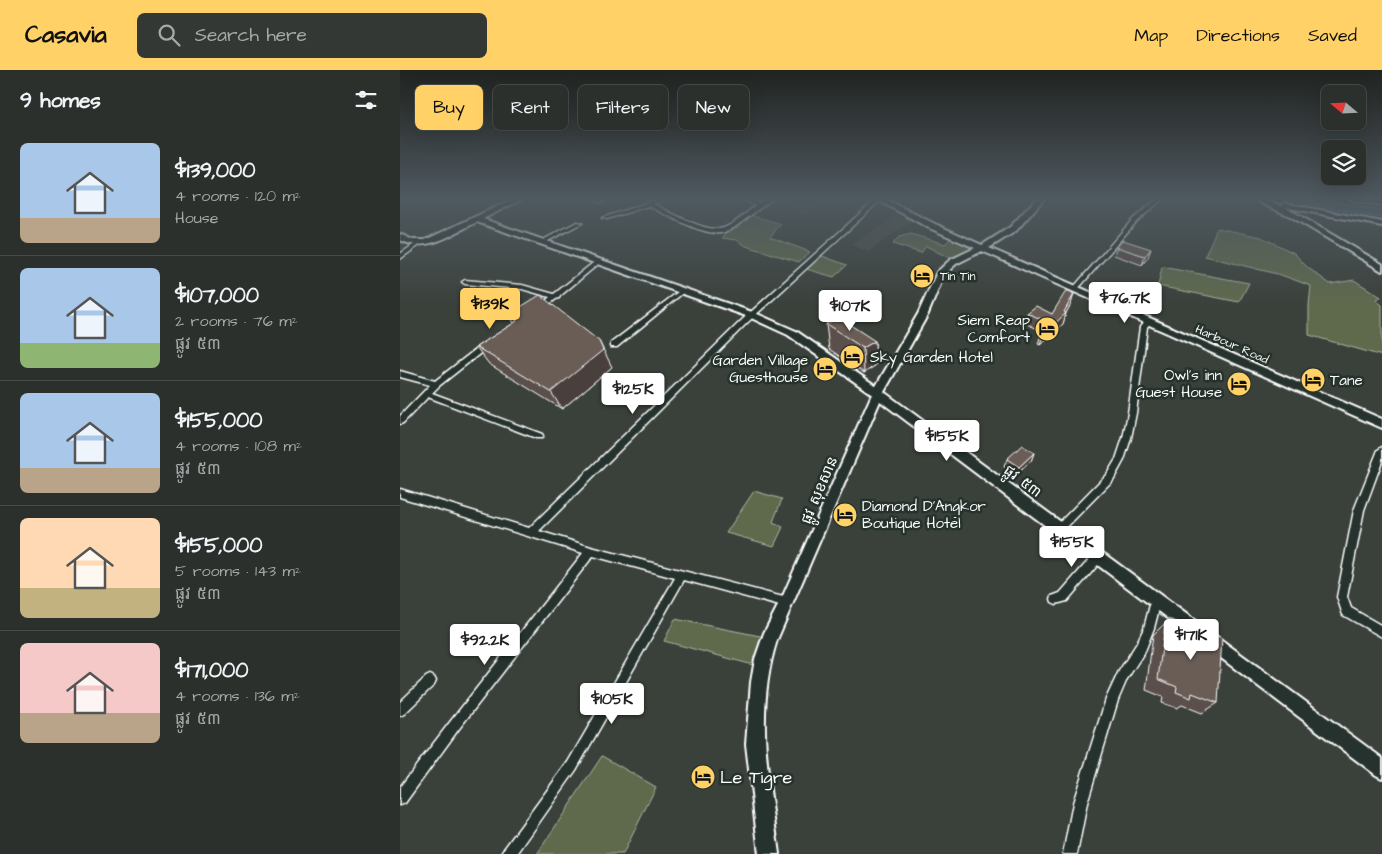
<!DOCTYPE html>
<meta charset="utf-8">
<style>
body{margin:0;font-family:"Architects Daughter","Noto Sans Khmer",sans-serif;background:#343834;color:#f1f3f6;height:100vh;display:flex;flex-direction:column;font-size:19px;white-space:nowrap}
*{box-sizing:border-box;margin:0}
p{font-size:16px;color:#a6a9a9}
.icon{flex:none;width:28px;height:28px;fill:none;stroke:currentColor;stroke-width:2;stroke-linecap:round;stroke-linejoin:round}
.map{position:relative;flex:1;overflow:hidden}
.sheet{display:flex;flex-direction:column;background:#2c302c;width:400px}
.sheet>*{flex:none}
.hud{position:absolute;left:15px;top:15px;width:475px;height:45px;display:flex;gap:10px}
.needle{width:32px;rotate:289deg}
.tools{position:absolute;left:921px;top:15px;display:grid;gap:10px}
.tools a{display:grid;place-items:center;width:45px;height:45px;border-radius:8px;background:#2c302c;box-shadow:0 5px 20px #0002,0 0 0 1px #484b48;font-size:25px}
.price{position:absolute;translate:-50% -42px;padding:0 11px;border-radius:5px;background:#fff;color:#222;font-size:16px;line-height:32px;filter:drop-shadow(0 1px 2px #0008)}
.price::after{content:'';position:absolute;left:50%;top:30px;width:15px;height:11px;margin-left:-8px;background:inherit;clip-path:polygon(0 0,100% 0,50% 100%)}
.price.selected{background:#ffd166;color:#111}
ul{padding:0;list-style:none}
li{display:flex;align-items:center;gap:15px;height:125px;padding:0 20px}
li+li{border-top:1px solid #484b48}
li span{display:grid;place-items:center;flex:none;width:140px;height:100px;border-radius:8px;color:#555}
li>.icon{margin-inline-start:auto}
span .icon{width:60px;height:60px;fill:#fffc;stroke-width:1}
li b{font-size:21px}
h2{display:flex;justify-content:space-between;align-items:center;height:60px;padding:0 20px;font-size:21px}
.pill{padding:0 18px;border-radius:8px;background:#2c302c;box-shadow:0 5px 20px #0002,0 0 0 1px #484b48;font-size:18px;line-height:45px}
.pill.selected{background:#ffd166;color:#111}
header{display:flex;align-items:center;gap:30px;box-sizing:border-box;height:70px;padding:0 25px;background:#ffd166;color:#111}
header strong{font-size:24px}
nav{display:flex;gap:28px;margin-inline-start:auto;font-size:18px}
.search{width:350px;height:45px;background:#343834;display:flex;align-items:center;gap:12px;box-sizing:border-box;padding:0 18px;border-radius:8px;color:#a6a9a9;font-size:19px}
main{display:flex;flex:1;min-height:0}
.map>svg:first-child{display:block}
</style>
<header>
<strong>Casavia</strong>
<div class="search"><svg class="icon" aria-label="search" viewBox="0 0 24 24"><circle cx="10" cy="10" r="6"/><path d="M15 15l6 6"/></svg>Search here</div>
<nav><a>Map</a><a>Directions</a><a>Saved</a></nav>
</header>
<main>
<section class="sheet">
<h2>9 homes<svg class="icon" aria-label="filters" viewBox="0 0 24 24"><path d="M4 7h16M4 17h16"/><circle cx="9" cy="7" r="2"/><circle cx="15" cy="17" r="2"/></svg></h2>
<ul>
<li><span style="background:linear-gradient(#a9c7e8 75%,#b9a48a 0)"><svg class="icon" aria-label="home" viewBox="0 0 24 24"><path d="M3 11l9-7 9 7M6 9v11h12V9"/></svg></span><div><b>$139,000</b><p>4 rooms · 120 m²</p><p>House</p></div></li>
<li><span style="background:linear-gradient(#a9c7e8 75%,#8fb573 0)"><svg class="icon" aria-label="home" viewBox="0 0 24 24"><path d="M3 11l9-7 9 7M6 9v11h12V9"/></svg></span><div><b>$107,000</b><p>2 rooms · 76 m²</p><p>ផ្លូវ ៥៣</p></div></li>
<li><span style="background:linear-gradient(#a9c7e8 75%,#b9a48a 0)"><svg class="icon" aria-label="home" viewBox="0 0 24 24"><path d="M3 11l9-7 9 7M6 9v11h12V9"/></svg></span><div><b>$155,000</b><p>4 rooms · 108 m²</p><p>ផ្លូវ ៥៣</p></div></li>
<li><span style="background:linear-gradient(#ffd9b3 70%,#c2b280 0)"><svg class="icon" aria-label="home" viewBox="0 0 24 24"><path d="M3 11l9-7 9 7M6 9v11h12V9"/></svg></span><div><b>$155,000</b><p>5 rooms · 143 m²</p><p>ផ្លូវ ៥៣</p></div></li>
<li><span style="background:linear-gradient(#f6c9c9 70%,#b9a48a 0)"><svg class="icon" aria-label="home" viewBox="0 0 24 24"><path d="M3 11l9-7 9 7M6 9v11h12V9"/></svg></span><div><b>$171,000</b><p>4 rooms · 136 m²</p><p>ផ្លូវ ៥៣</p></div></li>
</ul>
</section>
<div class="map">
<svg width="982" height="784" viewBox="0 0 982 784">
<rect width="100%" height="100%" fill="#3a403a"/>
<filter id="ink" filterUnits="userSpaceOnUse"><feTurbulence type="fractalNoise" baseFrequency=".02" numOctaves="2"/><feDisplacementMap in="SourceGraphic" scale="10" xChannelSelector="R" yChannelSelector="G"/><feConvolveMatrix kernelMatrix="1 2 1 2 8 2 1 2 1" color-interpolation-filters="sRGB"/></filter>
<g filter="url(#ink)">
<g fill="#4c4d47">
<polygon points="393,129 439,129 435,131 429,130 406,145 388,140 400,131"/>
<polygon points="498,145 513,150 468,182 452,175"/>
</g>
<g fill="#5e6b4d" stroke="#aeb5a6">
<polygon points="350,145 381,154 370,167 410,182 399,192 346,176 337,170 322,168 330,159"/>
<polygon points="817,158 861,167 894,183 907,197 930,214 954,210 981,227 976,230 982,235 982,286 909,265 909,235 911,216 881,205 805,186"/>
<polygon points="511,164 545,174 551,168 559,169 575,178 551,189 526,176 521,183 493,174 499,167"/>
<polygon points="422,186 447,195 434,207 406,199"/>
<polygon points="762,197 849,213 839,232 758,216"/>
<polygon points="354,421 382,429 373,452 383,457 374,476 326,463"/>
<polygon points="275,549 365,567 357,596 264,571"/>
<polygon points="202,686 256,717 223,784 137,784"/>
</g>
<polygon fill="#4a6b71" stroke="#92a6aa" points="884,129 921,129 982,140 982,148"/>
<g fill="none" stroke-linecap="round" stroke-linejoin="round">
<defs>
<g id="street">
<polygon points="195,129 200,129 204,132 199,133"/>
<path d="M258,129H265L253,134C269,141 309,166 326,157C337,152 346,143 355,136L344,129H349L358,133L366,129H372L335,157C331,159 326,162 321,163C301,165 266,144 248,136L207,149L202,148Z"/>
<polygon points="476,129 482,129 348,252 139,461 191,477 387,528 391,529 392,533 391,537 387,538 284,510 176,700 117,784 102,784 104,779 168,692 275,508 193,486 58,660 5,733 0,735 0,717 50,652 183,483 0,427 0,419 129,458 343,249"/>
<polygon points="757,129 763,129 737,151 677,220 673,220 673,218 733,149"/>
<polygon points="950,129 962,129 982,131 982,135 953,131"/>
<polygon points="177,152 182,153 144,173 139,172"/>
<polygon points="16,173 21,174 0,189 0,184"/>
<polygon points="198,189 203,190 160,226 159,228 156,229 140,241 137,239 138,238 150,227 122,219 65,214 62,212 65,210 122,215 154,224"/>
<polygon points="282,219 284,220 284,222 217,277 211,277 211,273"/>
<polygon points="747,249 749,249 752,251 747,257 736,343 731,368 724,390 713,410 662,462 659,463 656,462 654,459 656,456 707,404 716,389 723,368 728,343 740,257"/>
<polygon points="85,272 88,272 92,274 39,316 32,323 142,364 143,366 142,368 136,368 28,327 3,353 0,354 0,346 30,315 0,307 0,301 35,311"/>
<polygon points="982,377 982,391 964,440 947,527 951,538 982,556 982,567 943,545 937,527 954,440 978,380"/>
<polygon points="698,483 702,484 703,487 702,490 667,531 656,534 652,532 651,529 652,526 660,523 694,484"/>
<polygon points="756,526 760,528 761,531 754,558 745,581 727,609 718,630 687,733 677,784 663,784 673,733 706,629 719,601 737,573 744,558 751,531 752,528"/>
<polygon points="30,605 34,607 36,611 34,615 4,644 0,646 0,632 26,607"/>
</g>
<g id="secondary">
<path d="M113,129H122L83,149L355,243L396,261L476,316L518,244L537,202L550,190L575,178L527,157L476,129H485L533,153L582,175L610,157L636,129H644L616,161L589,178L982,349V358L582,181L556,194L544,205L528,244L484,322L982,688V708L976,705L480,331L377,570C354,642 369,711 379,784H359L346,674L351,612L355,589L364,563L382,528L472,324L388,265L349,247L77,152C53,163 27,184 0,170V164L13,170H25Z"/>
<polygon points="858,129 864,129 881,136 884,133 982,152 982,156 885,137 982,194 982,201 890,146 858,132"/>
</g>
</defs>
<use href="#street" stroke="#fff" stroke-width="3"/>
<use href="#secondary" stroke="#fff" stroke-width="4"/>
<use href="#street" fill="#26332d" fill-rule="evenodd"/>
<use href="#secondary" fill="#26332d" fill-rule="evenodd"/>
</g>
<g fill="#5a504b" stroke="#fff">
<polygon points="717,177 748,187 742,195 714,185"/>
<polygon points="674,224 671,234 666,243 663,254 640,275 638,274 642,261 625,253 627,243 652,244"/>
<polygon points="109,244 212,297 162,339 89,294 76,277 114,253"/>
<polygon points="426,254 475,271 476,295 464,303 429,279"/>
<polygon points="634,383 631,391 616,405 604,397 607,389"/>
<polygon points="771,550 818,633 802,643 782,635 777,638 762,633 763,627 746,620 753,565 765,553 767,553"/>
</g>
<g fill="#4a413d" stroke="#fff">
<polygon points="751,179 748,187 742,195 745,186"/>
<polygon points="674,224 671,234 666,243 663,254 640,275 643,265 664,242"/>
<polygon points="199,271 212,297 162,339 151,322"/>
<polygon points="475,271 476,295 464,303 463,278"/>
<polygon points="634,383 631,391 616,405 619,397"/>
</g>
<g fill="#695d57" stroke="#fff">
<polygon points="723,170 751,179 745,186 717,177"/>
<polygon points="666,221 674,224 664,242 666,243 643,265 641,263 648,252 627,243 636,236 652,244"/>
<polygon points="140,225 199,271 203,280 151,322 76,277 117,251 109,244"/>
<polygon points="438,247 475,271 463,278 426,254"/>
<polygon points="622,375 634,383 619,397 607,389"/>
<polygon points="771,550 822,568 818,633 792,623 791,628 776,622 777,617 758,609 765,553 770,554"/>
</g>
</g>
<linearGradient id="sky" x2="0" y2="1"><stop stop-color="#202320"/><stop offset="0.54" stop-color="#4f5960"/><stop offset="1" stop-color="#4f5960" stop-opacity="0"/></linearGradient>
<rect width="982" height="238" fill="url(#sky)"/>
<defs>
<symbol id="hotel-disc" viewBox="-11 -11 22 22"><circle r="9.5" fill="#ffd166" stroke="#26332d"/><path d="M-6-4.5h1.5V1H6V5H4.5V3h-9V5H-6ZM-4 0a1.8 1.8 0 1 1 3.6 0ZM.5 0V-2.5h3Q6-2.5 6 0Z" fill="#111"/></symbol>
</defs>
<g fill-rule="evenodd">
<use href="#hotel-disc" x="508" y="192" width="28" height="28"/>
<use href="#hotel-disc" x="633" y="245" width="28" height="28"/>
<use href="#hotel-disc" x="438" y="273" width="28" height="28"/>
<use href="#hotel-disc" x="411" y="285" width="28" height="28"/>
<use href="#hotel-disc" x="899" y="296" width="28" height="28"/>
<use href="#hotel-disc" x="825" y="300" width="28" height="28"/>
<use href="#hotel-disc" x="431" y="431" width="28" height="28"/>
<use href="#hotel-disc" x="289" y="693" width="28" height="28"/>
</g>
<g text-anchor="middle" stroke-width="5" stroke-linejoin="round" paint-order="stroke">
<g font-size="12" fill="#fff" stroke="#26332d" text-anchor="start">
<text x="540" y="210">Tin Tin</text>
</g>
<g font-size="12" fill="#fff" stroke="#26332d">
<text transform="translate(832 274) rotate(24)" y="4">Harbour Road</text>
</g>
<g font-size="15" fill="#fff" stroke="#26332d" text-anchor="end">
<text x="630" y="255">Siem Reap<tspan x="630" dy="17">Comfort</tspan></text>
<text x="470" y="292" text-anchor="start">Sky Garden Hotel</text>
<text x="408" y="295">Garden Village<tspan x="408" dy="17">Guesthouse</tspan></text>
<text x="822" y="310">Owl's inn<tspan x="822" dy="17">Guest House</tspan></text>
<text x="930" y="315" text-anchor="start">Tane</text>
<text x="462" y="441" text-anchor="start">Diamond D'Angkor<tspan x="462" dy="17">Boutique Hotel</tspan></text>
</g>
<g font-size="15" fill="#fff" stroke="#26332d">
<text transform="translate(623 411) rotate(37)" y="5">ផ្លូវ ៥៣</text>
<text transform="translate(419 420) rotate(-67)" y="5">ផ្លូវ សុខសាន</text>
</g>
<g font-size="18" fill="#fff" stroke="#26332d" text-anchor="start">
<text x="320" y="713">Le Tigre</text>
</g>
</g>
</svg>
<div class="tools">
<a><svg class="needle" viewBox="-14 -14 28 28"><path d="M0-13l5 13h-10z" fill="#e53935"/><path d="M0 13l5-13h-10z" fill="#a6a9a9"/></svg></a>
<a><svg class="icon" aria-label="layers" viewBox="0 0 24 24"><path d="M12 4l9 5-9 5-9-5zM3 14l9 5 9-5"/></svg></a>
</div>
<b class="price" style="left:725px;top:254px">$76.7K</b>
<b class="price selected" style="left:90px;top:260px">$139K</b>
<b class="price" style="left:450px;top:262px">$107K</b>
<b class="price" style="left:233px;top:345px">$125K</b>
<b class="price" style="left:547px;top:392px">$155K</b>
<b class="price" style="left:672px;top:498px">$155K</b>
<b class="price" style="left:791px;top:591px">$171K</b>
<b class="price" style="left:85px;top:596px">$92.2K</b>
<b class="price" style="left:212px;top:655px">$105K</b>
<div class="hud">
<a class="pill selected">Buy</a>
<a class="pill">Rent</a>
<a class="pill">Filters</a>
<a class="pill">New</a>
</div>
</div>
</main>
